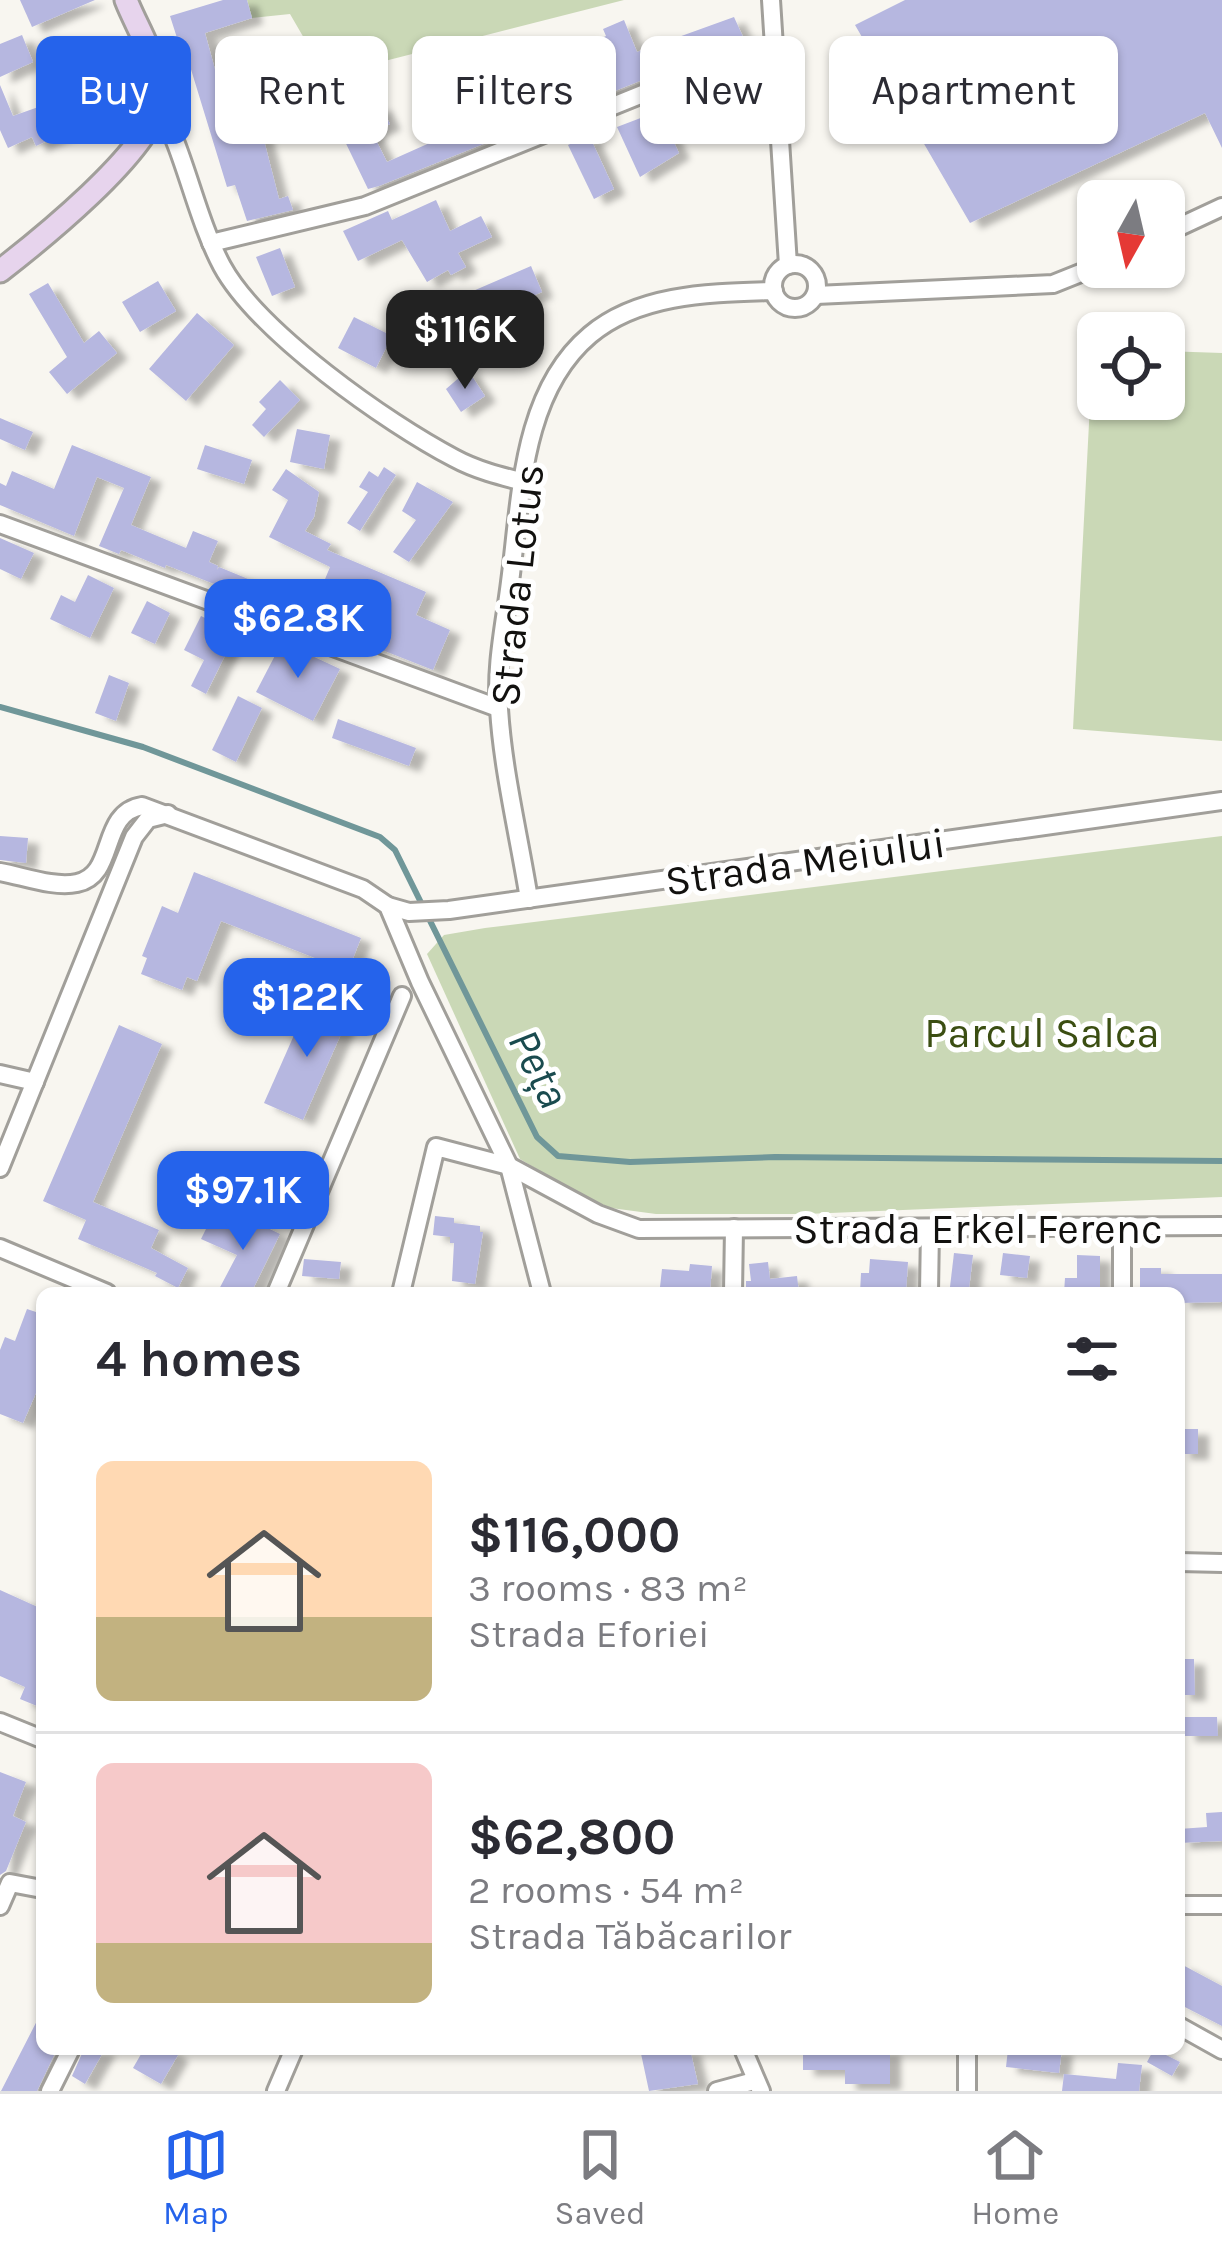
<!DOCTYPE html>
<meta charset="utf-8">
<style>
body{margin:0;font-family:Karla,sans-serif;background:#f7f7f7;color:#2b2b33;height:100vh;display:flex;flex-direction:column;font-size:45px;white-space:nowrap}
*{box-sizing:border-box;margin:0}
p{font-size:39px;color:#7c7c81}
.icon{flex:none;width:66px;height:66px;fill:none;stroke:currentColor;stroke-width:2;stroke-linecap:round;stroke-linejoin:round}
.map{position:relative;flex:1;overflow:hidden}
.side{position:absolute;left:36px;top:1287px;width:1149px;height:768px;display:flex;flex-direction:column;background:#fff;border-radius:18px;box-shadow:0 3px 9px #0004}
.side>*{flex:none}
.guide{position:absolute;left:36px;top:36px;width:1152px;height:108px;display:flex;gap:24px}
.needle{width:78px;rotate:188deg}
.buttons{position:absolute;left:1077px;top:180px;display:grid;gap:24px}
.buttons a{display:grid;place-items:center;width:108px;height:108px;border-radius:18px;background:#fff;box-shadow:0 3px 9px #0004;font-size:60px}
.price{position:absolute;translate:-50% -102px;padding:0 27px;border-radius:24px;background:#2563eb;color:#fff;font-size:39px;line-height:78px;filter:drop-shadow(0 3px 6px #0008)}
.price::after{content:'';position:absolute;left:50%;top:72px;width:36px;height:27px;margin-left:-18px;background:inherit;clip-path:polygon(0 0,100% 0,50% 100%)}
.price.on{background:#222;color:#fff}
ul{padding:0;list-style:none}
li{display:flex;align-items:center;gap:36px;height:300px;padding:0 60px}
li+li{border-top:3px solid #e1e1e2}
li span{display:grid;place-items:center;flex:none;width:336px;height:240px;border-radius:18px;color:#555}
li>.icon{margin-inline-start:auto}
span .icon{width:144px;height:144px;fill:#fffc;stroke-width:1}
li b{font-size:51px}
h2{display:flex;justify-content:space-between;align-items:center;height:144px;padding:0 60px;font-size:51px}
.tag{padding:0 42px;border-radius:18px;background:#fff;box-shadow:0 3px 9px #0004;font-size:42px;line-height:108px}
.tag.on{background:#2563eb;color:#fff}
.menu{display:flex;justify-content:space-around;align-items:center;height:168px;border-top:3px solid #e1e1e2;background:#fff;font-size:33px;color:#7c7c81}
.menu a{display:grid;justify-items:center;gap:6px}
.menu .on{color:#2563eb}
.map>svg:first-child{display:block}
</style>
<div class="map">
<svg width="1222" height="2091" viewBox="0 0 1222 2091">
<defs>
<filter id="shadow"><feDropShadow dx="11" dy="6" stdDeviation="3" flood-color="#0004"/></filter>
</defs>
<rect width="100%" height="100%" fill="#f8f6f0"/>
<g fill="#cad8b6">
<polygon points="247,0 624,0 326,76 290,14 252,18"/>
<polygon points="1093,347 1098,348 1098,399 1164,399 1164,351 1222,353 1222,741 1073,729"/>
<polygon points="1222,836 1222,1197 806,1214 656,1214 611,1208 586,1199 520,1159 427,954 444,935 485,928"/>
</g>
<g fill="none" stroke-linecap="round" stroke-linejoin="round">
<polyline stroke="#709799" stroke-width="6" points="0,707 143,747 380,837 395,850 537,1137 558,1156 630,1162 775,1157 1222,1161"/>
</g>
<g fill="#b6b7e0" filter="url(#shadow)">
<polygon points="20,0 95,0 32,27"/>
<polygon points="223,0 247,0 252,18 205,33 223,99 244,93 247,104 261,100 267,118 259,121 279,199 288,196 293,210 247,221 235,185 227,187 182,40 178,41 170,16"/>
<polygon points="905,0 1222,0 1222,148 1205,113 970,223 855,25"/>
<polygon points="734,17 744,39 379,186 368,189 337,125 380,104 390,124 372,132 387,162 443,137 428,106 468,84 461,68 512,44 535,105 573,87 559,58 606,36 603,29 624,20 637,52"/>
<polygon points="22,35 33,62 0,77 0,44"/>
<polygon points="115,58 134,101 36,146 32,137 8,148 0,130 0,85 13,116 89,89 82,72"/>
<polygon points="739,82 754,121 733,129 718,89"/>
<polygon points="659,111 679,153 640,177 617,127"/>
<polygon points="589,135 614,189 594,199 568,145"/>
<polygon points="436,200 450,231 481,216 492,237 458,253 466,267 451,275 448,270 427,282 402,240 358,261 343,231 388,211 392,220"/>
<polygon points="280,248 295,287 272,296 256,257"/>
<polygon points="531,266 542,292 485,316 473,291"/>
<polygon points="158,281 176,311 140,332 122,302"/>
<polygon points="48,283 84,343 99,331 117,353 67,394 49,372 67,357 29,294"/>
<polygon points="197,313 234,345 186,401 149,369"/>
<polygon points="354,317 392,336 376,368 338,348"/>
<polygon points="468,370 485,396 461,412 446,389"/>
<polygon points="280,380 300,400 264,437 252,425 266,409 259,402"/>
<polygon points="0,418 33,432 25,450 0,439"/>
<polygon points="297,429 330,435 324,469 290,462"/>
<polygon points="72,445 151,477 131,525 186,548 193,531 218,541 209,562 218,566 217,570 219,567 314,606 330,567 269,537 288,500 272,490 286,469 319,492 314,517 305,531 331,544 327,550 426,592 416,615 450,630 433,670 166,565 165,568 121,550 119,554 99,546 124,488 97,477 74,536 0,505 0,483 6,486 12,471 54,489"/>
<polygon points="205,445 252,460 244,484 197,469"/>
<polygon points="384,467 396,475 360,531 347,523 368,492 359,487 369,471 378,477"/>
<polygon points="417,482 453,502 409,562 393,552 416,520 402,511"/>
<polygon points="0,538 34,553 21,579 0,569"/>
<polygon points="88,575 114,588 90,638 50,619 61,595 75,602"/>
<polygon points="147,601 170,613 155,644 131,633"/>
<polygon points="201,616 236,633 206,694 191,686 204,660 184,650"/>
<polygon points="282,642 340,669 313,721 256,692"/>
<polygon points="109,675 129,683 116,721 95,713"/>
<polygon points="238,696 262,708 236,762 212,750"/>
<polygon points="338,719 416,748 409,766 332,738"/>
<polygon points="0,836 28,838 26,863 0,860"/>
<polygon points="194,872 361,938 348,971 221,921 197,981 187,977 182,990 141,974 147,958 142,956 162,906 178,913"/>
<polygon points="310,999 349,1016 303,1120 264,1103"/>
<polygon points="119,1025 162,1044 93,1202 159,1230 151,1248 188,1268 178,1288 155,1276 157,1273 78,1239 86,1220 43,1201"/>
<polygon points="435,1216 454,1218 454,1223 480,1226 480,1232 483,1232 475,1284 452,1281 454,1243 450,1243 450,1237 433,1235"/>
<polygon points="211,1219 244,1234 251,1220 280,1234 251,1293 217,1293 237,1255 201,1239"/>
<polygon points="954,1253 973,1255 969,1289 950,1287"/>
<polygon points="1003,1253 1030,1256 1027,1278 1000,1275"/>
<polygon points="1077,1255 1100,1256 1100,1293 1064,1293 1065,1278 1077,1278"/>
<polygon points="304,1259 341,1262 339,1279 302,1276"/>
<polygon points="870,1259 908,1262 906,1293 860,1293 861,1273 869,1273"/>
<polygon points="768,1262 770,1279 797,1276 799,1293 746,1293 746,1281 751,1281 749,1264"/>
<polygon points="690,1264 712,1266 710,1292 660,1287 662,1269 689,1271"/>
<polygon points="1140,1268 1161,1268 1161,1274 1222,1274 1222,1302 1179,1303 1179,1293 1140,1293"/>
<polygon points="27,1309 42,1314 42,1379 23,1423 0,1414 0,1350 5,1337 15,1341"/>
<rect x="1179" y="1429" width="19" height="25"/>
<polygon points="0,1590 42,1609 42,1708 20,1699 25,1687 0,1676"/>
<polygon points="1179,1659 1194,1659 1195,1695 1179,1695"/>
<polygon points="1184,1717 1217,1717 1218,1736 1184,1736"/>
<polygon points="0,1772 26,1782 13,1816 26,1822 6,1871 0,1875"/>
<polygon points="1222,1812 1222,1841 1179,1843 1179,1829 1207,1827 1206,1813"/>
<polygon points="1179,1963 1222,1986 1222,2026 1179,2004"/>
<polygon points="42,2011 42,2049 57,2049 37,2091 1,2091"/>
<polygon points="84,2049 105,2049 85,2084 72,2076"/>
<polygon points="144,2049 168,2049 178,2055 161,2084 133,2068"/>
<polygon points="640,2049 690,2049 698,2084 649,2091"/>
<polygon points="803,2049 890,2049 890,2084 845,2084 845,2070 803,2070"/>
<polygon points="1008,2049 1062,2049 1059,2073 1006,2067"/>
<polygon points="1154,2049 1180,2062 1172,2076 1147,2062"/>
<polygon points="1118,2063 1142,2065 1139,2091 1062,2091 1064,2074 1116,2079"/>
</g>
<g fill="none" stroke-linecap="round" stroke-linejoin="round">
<defs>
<g id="street">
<polyline points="771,0 788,265"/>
<path d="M158,104C186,155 195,215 222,266C258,332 387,423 454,458C476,470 500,476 524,482"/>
<polyline points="1164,234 1222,207"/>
<polyline points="211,243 365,206 749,51"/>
<circle cx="795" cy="286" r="22"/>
<polyline points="816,295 1053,284 1098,266"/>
<polyline points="0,524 498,708"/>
<path d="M0,872C23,876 54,888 77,883C117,875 99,813 142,806L363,889L388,906L420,982L509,1166L542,1293"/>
<path d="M529,899C519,836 503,772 499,709C495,667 505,623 510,582C521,499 521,393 590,335C640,293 712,293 774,291"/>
<polyline points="388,906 409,912 449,910 1222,801"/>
<polyline points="0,1074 35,1082"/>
<polyline points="0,1168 134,837 148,819 168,814"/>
<polyline points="1122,1228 1122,1293"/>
<polyline points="0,1248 107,1293"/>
<polyline points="276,1293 402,996"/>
<polyline points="401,1293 436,1147 509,1166 598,1214 639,1229 1222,1226"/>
<polyline points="733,1293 734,1228"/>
<polyline points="929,1293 930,1229"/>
<polyline points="1179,1562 1222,1563"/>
<polyline points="0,1722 42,1739"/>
<polyline points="1179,1905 1222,1905"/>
<polyline points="0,1906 10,1883 42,1889"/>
<polyline points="1179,2026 1222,2050"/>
<polyline points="743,2049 761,2091"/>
<polyline points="967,2049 967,2091"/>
<polyline points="50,2091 71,2049"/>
<polyline points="276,2091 294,2049"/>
<polyline points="717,2091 754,2081"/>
</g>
<path id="secondary" d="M0,271C40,240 147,154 158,105C165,70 138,31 126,0"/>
</defs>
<use href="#street" stroke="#a19f9a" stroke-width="22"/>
<use href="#secondary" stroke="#a19f9a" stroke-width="27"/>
<use href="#street" stroke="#fff" stroke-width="16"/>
<use href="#secondary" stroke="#e7d4ed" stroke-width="21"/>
</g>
<g text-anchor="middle" stroke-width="10" stroke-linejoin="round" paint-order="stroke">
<g font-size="42" fill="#12110f" stroke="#fff">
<text transform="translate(516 585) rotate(-84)" y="15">Strada Lotus</text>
<text transform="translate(805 861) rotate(-8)" y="15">Strada Meiului</text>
<text x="978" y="1243">Strada Erkel Ferenc</text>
</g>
<g font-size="42" fill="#3b4e12" stroke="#fff">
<text x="1042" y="1047">Parcul Salca</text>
</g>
<g font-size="45" font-style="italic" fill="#1a4b4f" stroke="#fff">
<text transform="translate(540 1068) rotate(63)" y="16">Peța</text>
</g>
</g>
</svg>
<div class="buttons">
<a><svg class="needle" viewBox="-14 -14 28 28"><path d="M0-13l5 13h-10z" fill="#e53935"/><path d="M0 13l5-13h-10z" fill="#7c7c81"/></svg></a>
<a><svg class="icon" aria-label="locate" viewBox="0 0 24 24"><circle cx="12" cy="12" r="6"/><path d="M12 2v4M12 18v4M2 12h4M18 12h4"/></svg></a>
</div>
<b class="price on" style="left:465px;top:392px">$116K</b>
<b class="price" style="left:298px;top:681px">$62.8K</b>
<b class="price" style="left:307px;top:1060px">$122K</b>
<b class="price" style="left:243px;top:1253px">$97.1K</b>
<div class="guide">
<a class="tag on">Buy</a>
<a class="tag">Rent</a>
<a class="tag">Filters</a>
<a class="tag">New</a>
<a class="tag">Apartment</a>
</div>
<section class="side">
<h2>4 homes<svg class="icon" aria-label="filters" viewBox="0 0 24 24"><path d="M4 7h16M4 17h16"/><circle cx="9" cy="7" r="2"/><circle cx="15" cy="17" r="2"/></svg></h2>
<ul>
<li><span style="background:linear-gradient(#ffd9b3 65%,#c2b280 0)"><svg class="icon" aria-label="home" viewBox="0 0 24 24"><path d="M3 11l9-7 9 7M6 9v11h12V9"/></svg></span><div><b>$116,000</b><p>3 rooms · 83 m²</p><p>Strada Eforiei</p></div></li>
<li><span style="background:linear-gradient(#f6c9c9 75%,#c2b280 0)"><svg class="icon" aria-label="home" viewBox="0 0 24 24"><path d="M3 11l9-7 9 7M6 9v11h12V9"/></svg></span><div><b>$62,800</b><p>2 rooms · 54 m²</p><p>Strada Tăbăcarilor</p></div></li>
</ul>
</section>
</div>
<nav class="menu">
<a class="on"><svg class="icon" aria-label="map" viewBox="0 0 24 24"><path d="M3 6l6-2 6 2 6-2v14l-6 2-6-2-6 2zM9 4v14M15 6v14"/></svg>Map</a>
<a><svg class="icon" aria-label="saved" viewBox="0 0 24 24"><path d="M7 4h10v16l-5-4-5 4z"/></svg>Saved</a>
<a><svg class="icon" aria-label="home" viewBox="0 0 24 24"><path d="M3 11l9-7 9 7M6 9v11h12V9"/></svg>Home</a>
</nav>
